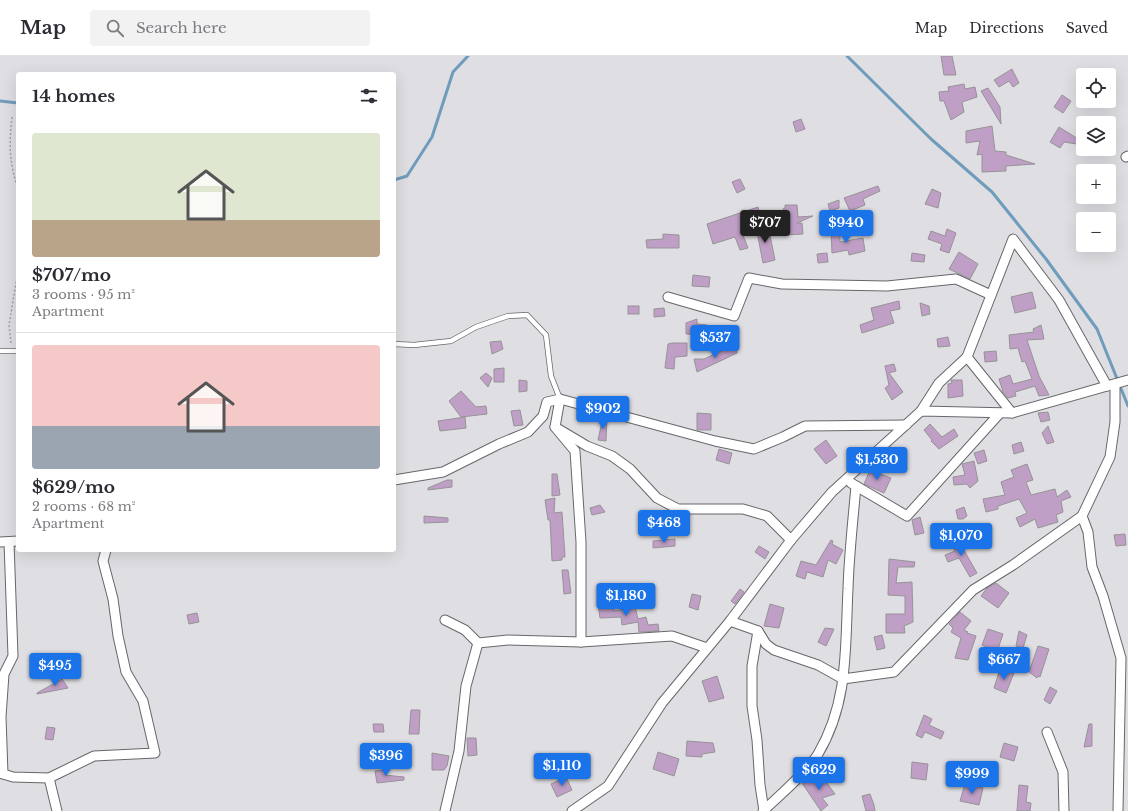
<!DOCTYPE html>
<meta charset="utf-8">
<style>
body{margin:0;font-family:"Libre Baskerville",serif;background:#f2f2f3;color:#2b2b33;height:100vh;display:flex;flex-direction:column;font-size:15px;white-space:nowrap}
*{box-sizing:border-box;margin:0}
p{font-size:13px;color:#7c7c81}
.icon{flex:none;width:22px;height:22px;fill:none;stroke:currentColor;stroke-width:2;stroke-linecap:round;stroke-linejoin:round}
.map{position:relative;flex:1;overflow:hidden}
.sheet{position:absolute;left:16px;top:16px;width:380px;height:480px;display:flex;flex-direction:column;background:#fff;border-radius:4px;box-shadow:0 4px 16px #0002}
.sheet>*{flex:none}
.fabs{position:absolute;left:1076px;top:12px;display:grid;gap:8px}
.fabs a{display:grid;place-items:center;width:40px;height:40px;border-radius:4px;background:#fff;box-shadow:0 4px 16px #0002;font-size:20px}
.price{position:absolute;translate:-50% -34px;padding:0 9px;border-radius:4px;background:#1a73e8;color:#fff;font-size:13px;line-height:26px;filter:drop-shadow(0 1px 2px #0008)}
.price::after{content:'';position:absolute;left:50%;top:24px;width:12px;height:9px;margin-left:-6px;background:inherit;clip-path:polygon(0 0,100% 0,50% 100%)}
.price.current{background:#222;color:#fff}
ul{padding:0;list-style:none}
li{display:grid;align-content:center;gap:8px;height:212px;padding:0 16px}
li+li{border-top:1px solid #e1e1e2}
li span{display:grid;place-items:center;height:124px;border-radius:4px;color:#555}
li>.icon{margin-inline-start:auto}
span .icon{width:72px;height:72px;fill:#fffc;stroke-width:1}
li b{font-size:17px}
h2{display:flex;justify-content:space-between;align-items:center;height:48px;padding:0 16px;font-size:17px}
header{display:flex;align-items:center;gap:24px;box-sizing:border-box;height:56px;padding:0 20px;background:#fff;border-bottom:1px solid #e1e1e2}
header strong{font-size:19px}
nav{display:flex;gap:22px;margin-inline-start:auto;font-size:14px}
.search{width:280px;height:36px;background:#f2f2f3;display:flex;align-items:center;gap:10px;box-sizing:border-box;padding:0 14px;border-radius:4px;color:#7c7c81;font-size:15px}
.map>svg:first-child{display:block}
</style>
<header>
<strong>Map</strong>
<div class="search"><svg class="icon" aria-label="search" viewBox="0 0 24 24"><circle cx="10" cy="10" r="6"/><path d="M15 15l6 6"/></svg>Search here</div>
<nav><a>Map</a><a>Directions</a><a>Saved</a></nav>
</header>
<div class="map">
<svg width="1128" height="755" viewBox="0 0 1128 755">
<rect width="100%" height="100%" fill="#dfdfe3"/>
<g fill="none" stroke-linecap="round" stroke-linejoin="round">
<g stroke="#709cbb" stroke-width="3">
<polyline points="847,0 931,83 992,136 1046,203 1097,273 1128,350"/>
<polyline points="0,45 18,47"/>
<polyline points="394,124 407,120 432,81 453,16 468,0"/>
</g>
</g>
<g fill="#bf9fc6" stroke="#969396">
<polygon points="941,0 952,0 956,19 944,19"/>
<polygon points="1012,13 1019,27 1013,31 1009,25 999,31 994,24"/>
<polygon points="964,28 965,33 975,31 977,41 962,46 964,56 951,64 944,45 940,45 939,36 949,35 948,31"/>
<polygon points="988,32 1000,51 1001,68 981,35"/>
<polygon points="1062,39 1071,45 1063,57 1054,51"/>
<polygon points="801,63 805,73 796,76 793,66"/>
<polygon points="992,70 995,95 1006,96 1006,99 1035,108 1006,110 1006,115 982,116 982,98 977,99 980,85 966,87 966,75"/>
<polygon points="1059,71 1083,86 1083,89 1064,86 1060,92 1050,86"/>
<polygon points="740,123 745,133 737,137 732,126"/>
<polygon points="878,130 880,135 863,143 865,149 850,155 844,142"/>
<polygon points="932,133 941,137 938,152 925,148"/>
<polygon points="839,144 839,152 830,155 828,148"/>
<polygon points="785,149 797,149 798,161 813,160 797,167 802,167 803,178 783,179 783,153 785,152"/>
<polygon points="758,151 762,168 741,174 748,192 740,194 735,181 713,188 707,168"/>
<polygon points="768,169 775,204 763,207 756,171"/>
<polygon points="947,173 956,177 949,197 940,194 942,188 928,183 931,175 945,180"/>
<polygon points="840,174 840,186 863,182 865,195 849,199 848,194 832,197 831,175"/>
<polygon points="663,178 679,179 679,192 647,192 646,184 663,183"/>
<polygon points="959,196 978,208 970,223 949,213"/>
<polygon points="827,197 828,206 818,207 817,198"/>
<polygon points="912,197 925,199 924,206 911,205"/>
<polygon points="693,219 710,221 709,231 692,230"/>
<polygon points="1032,236 1036,252 1015,257 1011,241"/>
<polygon points="899,245 900,253 890,255 894,267 862,277 860,269 874,264 871,252"/>
<polygon points="920,247 929,250 930,258 922,260"/>
<rect x="628" y="250" width="11" height="8"/>
<polygon points="664,252 665,260 654,261 654,253"/>
<polygon points="697,263 697,268 707,269 706,279 686,278 686,267"/>
<polygon points="1041,269 1044,283 1027,284 1039,320 1049,339 1039,340 1035,330 1015,336 1016,340 1008,342 1003,336 999,323 1010,319 1013,328 1032,323 1025,305 1022,306 1018,292 1010,293 1009,279 1034,276 1033,273"/>
<polygon points="948,281 950,290 938,291 937,283"/>
<polygon points="501,285 503,293 492,298 490,286"/>
<polygon points="672,287 687,287 687,300 675,301 674,313 665,312 668,288"/>
<polygon points="730,291 737,291 737,297 697,316 694,303 704,303"/>
<polygon points="996,295 997,305 985,306 984,296"/>
<polygon points="894,308 896,315 889,317 903,336 892,344 885,332 889,329 885,310"/>
<polygon points="504,312 504,326 494,326 494,313"/>
<polygon points="486,317 492,322 488,331 480,322"/>
<polygon points="519,324 527,325 527,335 519,336"/>
<polygon points="951,324 962,324 963,340 948,342 948,328 952,327"/>
<polygon points="461,335 476,351 486,350 487,358 461,361 449,345"/>
<polygon points="520,354 523,369 514,370 511,355"/>
<polygon points="1048,356 1050,364 1041,366 1038,357"/>
<polygon points="697,357 711,358 711,374 697,374"/>
<polygon points="465,361 466,372 440,375 438,365"/>
<polygon points="603,361 607,362 606,385 598,384"/>
<polygon points="930,368 942,381 954,373 958,380 939,393 931,385 932,384 924,374"/>
<polygon points="1048,370 1054,386 1047,388 1042,377"/>
<polygon points="826,384 837,400 826,408 814,393"/>
<polygon points="1021,386 1024,395 1014,398 1012,389"/>
<polygon points="719,393 732,397 729,408 716,404"/>
<polygon points="984,394 987,405 978,408 974,397"/>
<polygon points="974,405 978,425 970,432 967,428 954,429 953,421 965,419 962,408"/>
<polygon points="1027,408 1033,424 1026,426 1031,439 1055,433 1057,441 1067,434 1071,441 1061,445 1063,456 1056,459 1058,466 1038,472 1035,463 1020,471 1016,462 1027,457 1019,443 998,450 998,453 986,456 983,443 1005,439 1001,426 1014,421 1011,414"/>
<polygon points="870,414 891,422 884,437 864,428"/>
<polygon points="552,418 557,418 560,439 552,440"/>
<polygon points="447,424 452,424 452,431 428,434 428,432"/>
<polygon points="555,442 554,457 562,456 565,501 562,501 562,504 552,505 550,464 548,464 545,444"/>
<polygon points="600,449 605,456 592,459 590,452"/>
<polygon points="964,451 967,460 963,463 958,463 956,454"/>
<polygon points="424,460 448,462 448,466 424,467"/>
<polygon points="920,461 924,477 915,479 912,464"/>
<polygon points="1125,478 1126,489 1116,490 1114,479"/>
<polygon points="957,482 977,517 970,521 959,502 948,506 945,499 955,495 950,485"/>
<polygon points="675,483 675,490 653,492 653,485"/>
<polygon points="831,484 833,485 832,488 843,494 836,508 828,504 823,521 807,516 805,523 796,520 801,505 816,509"/>
<polygon points="759,490 769,496 765,503 755,496"/>
<polygon points="889,503 915,506 914,511 898,511 896,527 912,526 913,566 904,570 905,577 886,577 886,558 905,558 905,540 888,539"/>
<polygon points="562,514 568,514 571,537 564,538"/>
<polygon points="996,527 1009,537 998,552 981,540 987,532"/>
<polygon points="740,533 744,536 735,548 731,545"/>
<polygon points="692,538 701,540 698,554 689,551"/>
<polygon points="614,547 614,555 635,551 638,563 646,561 648,569 658,568 659,575 639,576 638,566 622,569 621,561 600,562 598,548"/>
<polygon points="770,548 784,552 779,572 764,570"/>
<polygon points="960,556 971,565 964,574 968,576 967,577 976,580 968,604 955,602 961,582 951,576 953,572 949,568"/>
<polygon points="197,557 199,566 189,568 187,559"/>
<polygon points="825,572 834,573 826,590 818,586"/>
<polygon points="988,573 1003,578 996,599 988,595 989,592 982,589"/>
<polygon points="1019,575 1027,579 1023,592 1016,590"/>
<polygon points="882,579 885,592 877,594 874,581"/>
<polygon points="1038,590 1049,593 1040,621 1038,620 1037,622 1029,616"/>
<polygon points="1000,613 1014,617 1006,637 994,632"/>
<polygon points="717,620 724,642 709,646 702,625"/>
<polygon points="62,623 68,632 37,638 37,637"/>
<polygon points="1050,631 1057,635 1050,648 1044,644"/>
<polygon points="411,654 420,654 419,678 409,678"/>
<polygon points="924,659 932,663 929,669 944,676 941,683 925,676 922,682 916,679"/>
<polygon points="373,668 383,668 384,676 374,676"/>
<polygon points="1089,668 1092,668 1092,690 1084,691"/>
<polygon points="47,671 55,672 53,684 45,683"/>
<polygon points="467,682 476,682 477,699 468,700"/>
<polygon points="687,685 713,687 715,696 702,698 702,701 686,700"/>
<polygon points="1004,687 1018,691 1014,705 1000,701"/>
<polygon points="658,696 679,703 674,720 653,713"/>
<polygon points="432,697 449,700 447,710 444,714 432,714"/>
<polygon points="912,706 928,708 926,724 911,722"/>
<polygon points="385,714 385,719 404,721 404,724 377,727 375,715"/>
<polygon points="820,718 835,738 822,742 828,749 821,755 802,727 807,722 810,726"/>
<polygon points="566,721 572,734 557,741 551,728"/>
<polygon points="965,728 983,732 979,749 960,745"/>
<polygon points="1019,729 1028,730 1026,746 1031,747 1030,755 1017,755"/>
<polygon points="870,738 874,749 875,755 866,755 862,740"/>
</g>
<g fill="none" stroke-linecap="round" stroke-linejoin="round">
<defs>
<g id="service">
<polyline points="394,288 414,289 451,285 476,271 508,260 527,259 546,279 551,320 560,343"/>
<polyline points="0,295 18,295"/>
</g>
<g id="minor">
<polyline points="1126,101 1128,100"/>
<polyline points="668,241 734,260 749,222 782,228 887,230 956,223 991,239"/>
<polyline points="560,343 555,371 575,395 581,486 581,586"/>
<polyline points="921,355 939,327 967,301"/>
<polyline points="1012,357 967,301 1013,183 1059,244 1107,330"/>
<polyline points="555,371 587,390 612,400 630,413 657,442 678,453 743,453 767,460 791,484"/>
<polyline points="394,424 443,416 499,388 528,376 543,360 547,346 560,343 715,385 754,393 783,381 805,370 906,369"/>
<polyline points="851,427 907,460 1000,357"/>
<polyline points="1082,460 1088,476 1092,511 1103,540 1121,602 1118,755"/>
<polyline points="0,486 18,485"/>
<polyline points="445,564 465,574 478,587 508,584 581,586 672,580 707,592"/>
<polyline points="730,565 758,575 766,588 774,594 818,609 843,623 894,616 973,534 1013,509 1082,460 1110,401 1115,366 1115,328"/>
<polyline points="758,575 752,610 752,650 757,684 760,729 764,755"/>
<polyline points="1047,676 1063,716 1064,755"/>
<polyline points="0,717 13,721 49,722 94,700 155,697 143,645 126,616 118,580 113,543 103,505 106,494"/>
<polyline points="3,718 1,661 4,618 13,600 9,486"/>
<polyline points="49,722 57,755"/>
<polyline points="445,755 459,695 466,630 478,587"/>
<polyline points="572,755 608,730 662,647 730,565 791,484 832,436 921,355 1012,357 1128,324"/>
<path d="M763,755C779,740 807,716 818,698C849,646 845,591 848,533C849,498 853,464 856,430"/>
</g>
</defs>
<use href="#service" stroke="#67676b" stroke-width="6"/>
<use href="#minor" stroke="#67676b" stroke-width="11"/>
<g stroke="#a3a3a7" stroke-width="1.5" stroke-dasharray="2 2" stroke-linecap="butt">
<path d="M12,61C9,89 9,106 18,133"/>
<polyline points="11,287 9,269 18,215"/>
</g>
<use href="#service" stroke="#fff" stroke-width="4.5"/>
<use href="#minor" stroke="#fff" stroke-width="9"/>
</g>
</svg>
<div class="fabs">
<a><svg class="icon" aria-label="locate" viewBox="0 0 24 24"><circle cx="12" cy="12" r="6"/><path d="M12 2v4M12 18v4M2 12h4M18 12h4"/></svg></a>
<a><svg class="icon" aria-label="layers" viewBox="0 0 24 24"><path d="M12 4l9 5-9 5-9-5zM3 14l9 5 9-5"/></svg></a>
<a>+</a>
<a>−</a>
</div>
<b class="price current" style="left:765px;top:188px">$707</b>
<b class="price" style="left:846px;top:188px">$940</b>
<b class="price" style="left:715px;top:303px">$537</b>
<b class="price" style="left:603px;top:374px">$902</b>
<b class="price" style="left:877px;top:425px">$1,530</b>
<b class="price" style="left:664px;top:488px">$468</b>
<b class="price" style="left:961px;top:501px">$1,070</b>
<b class="price" style="left:626px;top:561px">$1,180</b>
<b class="price" style="left:1004px;top:625px">$667</b>
<b class="price" style="left:55px;top:631px">$495</b>
<b class="price" style="left:386px;top:721px">$396</b>
<b class="price" style="left:562px;top:731px">$1,110</b>
<b class="price" style="left:819px;top:735px">$629</b>
<b class="price" style="left:972px;top:739px">$999</b>
<section class="sheet">
<h2>14 homes<svg class="icon" aria-label="filters" viewBox="0 0 24 24"><path d="M4 7h16M4 17h16"/><circle cx="9" cy="7" r="2"/><circle cx="15" cy="17" r="2"/></svg></h2>
<ul>
<li><span style="background:linear-gradient(#dfe7d0 70%,#b9a48a 0)"><svg class="icon" aria-label="home" viewBox="0 0 24 24"><path d="M3 11l9-7 9 7M6 9v11h12V9"/></svg></span><div><b>$707/mo</b><p>3 rooms · 95 m²</p><p>Apartment</p></div></li>
<li><span style="background:linear-gradient(#f6c9c9 65%,#9aa5b1 0)"><svg class="icon" aria-label="home" viewBox="0 0 24 24"><path d="M3 11l9-7 9 7M6 9v11h12V9"/></svg></span><div><b>$629/mo</b><p>2 rooms · 68 m²</p><p>Apartment</p></div></li>
</ul>
</section>
</div>
